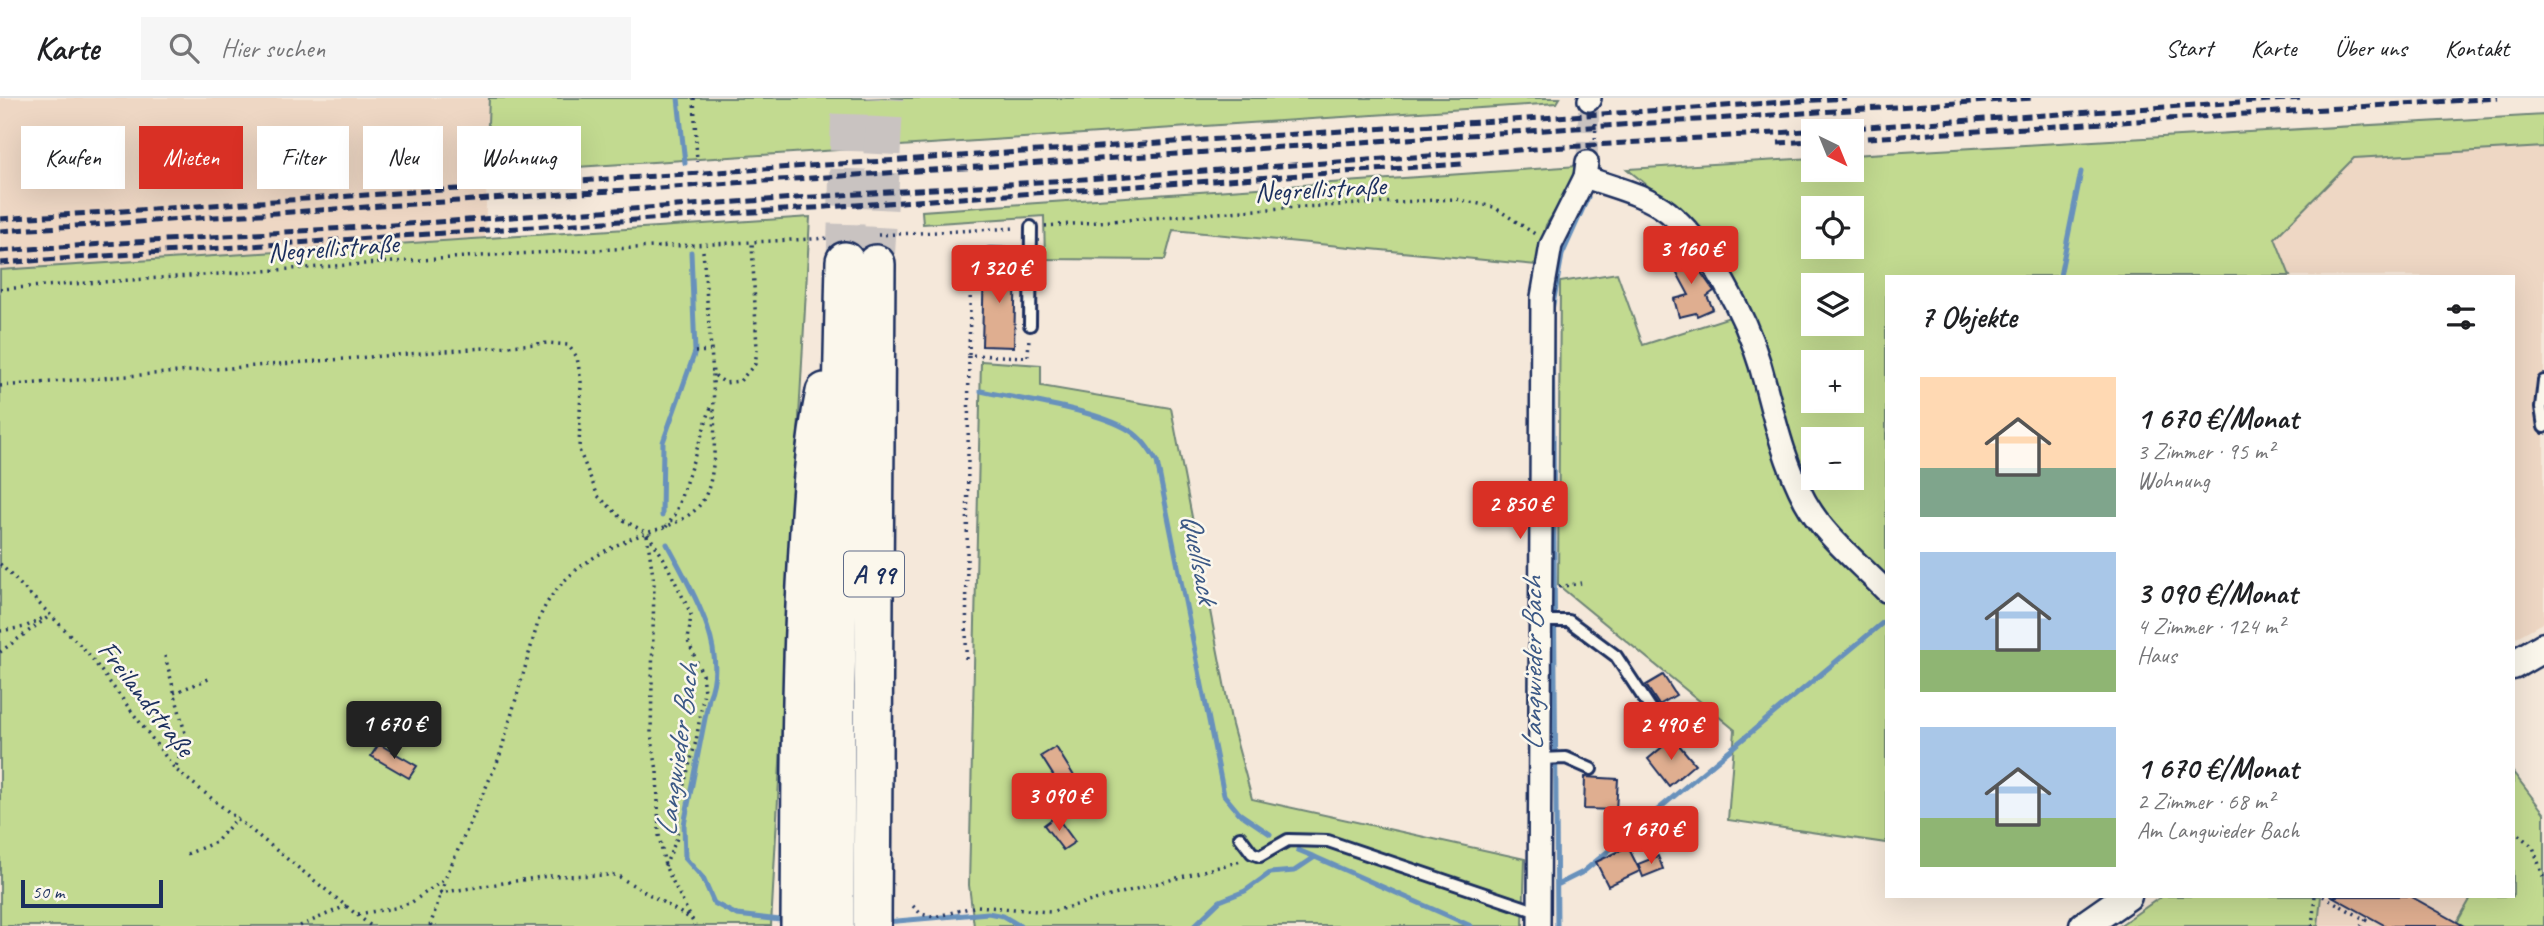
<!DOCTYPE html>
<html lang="de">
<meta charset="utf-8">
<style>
body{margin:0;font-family:Caveat,sans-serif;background:#f6f6f6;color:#202124;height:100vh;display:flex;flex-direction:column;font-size:26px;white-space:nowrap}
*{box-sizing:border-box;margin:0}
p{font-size:23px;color:#757577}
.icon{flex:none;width:38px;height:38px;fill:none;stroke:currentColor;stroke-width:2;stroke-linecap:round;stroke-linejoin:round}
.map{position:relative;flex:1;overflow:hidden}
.panel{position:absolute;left:1885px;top:177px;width:630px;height:623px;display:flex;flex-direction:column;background:#fff;border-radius:0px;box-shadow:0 7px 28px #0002}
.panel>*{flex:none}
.top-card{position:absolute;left:21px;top:28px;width:665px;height:63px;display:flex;gap:14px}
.needle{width:46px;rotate:137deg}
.buttons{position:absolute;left:1801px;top:21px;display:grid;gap:14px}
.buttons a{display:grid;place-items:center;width:63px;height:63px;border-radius:0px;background:#fff;box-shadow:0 7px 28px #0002;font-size:35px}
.scale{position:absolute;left:21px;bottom:18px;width:142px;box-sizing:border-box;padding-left:7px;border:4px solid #1b2f5e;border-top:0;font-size:19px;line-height:24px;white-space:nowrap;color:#1b2f5e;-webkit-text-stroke:5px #fbf7ec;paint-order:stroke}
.price{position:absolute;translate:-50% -60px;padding:0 16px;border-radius:7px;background:#d93025;color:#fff;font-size:23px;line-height:46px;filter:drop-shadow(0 2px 4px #0008)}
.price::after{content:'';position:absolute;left:50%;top:42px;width:21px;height:16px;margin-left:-10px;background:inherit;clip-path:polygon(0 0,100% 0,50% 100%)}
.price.selected{background:#222;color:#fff}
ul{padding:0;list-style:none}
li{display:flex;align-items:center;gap:21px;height:175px;padding:0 35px}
li span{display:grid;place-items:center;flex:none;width:196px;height:140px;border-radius:0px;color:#555}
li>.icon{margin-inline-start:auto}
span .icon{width:84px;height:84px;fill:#fffc;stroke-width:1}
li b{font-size:30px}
h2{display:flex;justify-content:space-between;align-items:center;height:84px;padding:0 35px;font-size:30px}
.pill{padding:0 24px;border-radius:0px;background:#fff;box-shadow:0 7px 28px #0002;font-size:24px;line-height:63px}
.pill.selected{background:#d93025;color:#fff}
header{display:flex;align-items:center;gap:42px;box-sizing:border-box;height:98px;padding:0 35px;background:#fff;border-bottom:2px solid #e0e0e0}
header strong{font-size:33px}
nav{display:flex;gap:38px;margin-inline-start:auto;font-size:24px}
.search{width:490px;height:63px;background:#f6f6f6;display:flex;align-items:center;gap:18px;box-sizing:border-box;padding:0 24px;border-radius:0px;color:#757577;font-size:26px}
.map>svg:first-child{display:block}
</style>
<header>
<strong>Karte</strong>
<div class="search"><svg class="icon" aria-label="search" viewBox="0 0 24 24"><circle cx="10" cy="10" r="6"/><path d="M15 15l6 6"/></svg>Hier suchen</div>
<nav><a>Start</a><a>Karte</a><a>Über uns</a><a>Kontakt</a></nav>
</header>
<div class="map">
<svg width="2544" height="828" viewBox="0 0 2544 828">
<rect width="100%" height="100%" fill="#f5e8da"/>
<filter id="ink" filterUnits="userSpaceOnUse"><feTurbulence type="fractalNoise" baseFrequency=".0143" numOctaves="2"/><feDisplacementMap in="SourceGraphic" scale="14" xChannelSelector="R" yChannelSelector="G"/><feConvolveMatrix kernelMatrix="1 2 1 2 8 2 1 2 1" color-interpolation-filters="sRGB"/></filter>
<g filter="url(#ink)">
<g fill="#eed7c4">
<polygon points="0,0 489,0 485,141 0,172"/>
<polygon points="2544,49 2544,524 2513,541 2513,178 2290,178 2275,140 2354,60"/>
<polygon points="2321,798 2472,798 2455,828 2318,828"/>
</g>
<g fill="#c2da90" stroke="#6e8477" stroke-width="2" fill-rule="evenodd">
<polygon points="489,0 1560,0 1557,5 486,75"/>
<path d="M2544,17V49L2354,60L2275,140L2290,178H1886V489L1803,391L1767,271L1663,100L1627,71L1813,60V72H1852V57ZM1813,110H1852V149H1813ZM1813,187H1852V226H1813ZM1813,264H1852V303H1813ZM1813,341H1852V380H1813Z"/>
<polygon points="1578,68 1578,78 1546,127 1536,167 1173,132 1165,162 1045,161 1044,118 923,126 922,113"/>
<polygon points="810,119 771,828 0,828 0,172"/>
<polygon points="1617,175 1643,247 1733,218 1780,356 1886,499 1886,745 1728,722 1735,632 1558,487 1560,184"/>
<polygon points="981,263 1041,267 1041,288 1171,310 1232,627 1252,701 1525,761 1523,828 974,828 969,787"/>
<polygon points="2513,674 2544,715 2544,828 2455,828 2472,798 2513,798"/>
<polygon points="2162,798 2321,798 2318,828 2119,828"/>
</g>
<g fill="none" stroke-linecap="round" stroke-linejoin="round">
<g stroke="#6891bc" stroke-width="5">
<polyline points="678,0 685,65"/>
<polyline points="2060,178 2081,74"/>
<path d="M981,293C1022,302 1094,311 1129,332C1142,340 1149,351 1157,364L1224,697L1239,715L1270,736"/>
<polyline points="662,418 663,344 695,254 691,154"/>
<path d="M667,446C690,489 730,552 709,600L684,727L685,760L703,780L714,805L737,817L789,823"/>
<polyline points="1298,752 1315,759"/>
<polyline points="1559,786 1583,774 1886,522"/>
<polyline points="886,824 988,815 1003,818 1020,828"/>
<polyline points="1194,828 1220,803 1245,793 1270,775 1294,773 1315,759 1471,828"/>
<polyline points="1557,828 1552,212 1562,157 1588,99"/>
</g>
</g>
<g fill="#dfae90" stroke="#1b2f5e" stroke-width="2">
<polygon points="1683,149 1714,193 1707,198 1713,211 1697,218 1696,215 1679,219 1674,201 1689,197 1668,158"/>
<polygon points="984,165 1016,165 1014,249 982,248"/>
<polygon points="1663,577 1676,597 1659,607 1646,587"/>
<polygon points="1673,640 1695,666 1669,688 1648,661"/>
<polygon points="379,646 417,668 409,680 371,658"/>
<polygon points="1056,649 1079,686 1065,696 1041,658"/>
<polygon points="1585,679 1618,681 1616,712 1584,711"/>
<polygon points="1056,718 1075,744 1063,752 1044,727"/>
<polygon points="1628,749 1640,773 1608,788 1596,764"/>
<polygon points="1658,758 1663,771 1643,779 1638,766"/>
<polygon points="2332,798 2410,798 2464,828 2386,828"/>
</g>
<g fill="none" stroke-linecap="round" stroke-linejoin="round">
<polyline stroke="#c9c3c1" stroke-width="21" stroke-dasharray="21 10" stroke-linecap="butt" points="1587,64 1589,2"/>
<g stroke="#c9c3c1" stroke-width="37" stroke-dasharray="37 18" stroke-linecap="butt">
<polyline points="845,163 850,0"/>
<polyline points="876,166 885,0"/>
</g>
<defs>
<g id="service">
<polyline points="990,156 1031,158"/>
<polyline points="1030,227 1031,129"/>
<polyline points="2544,283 2541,309 2544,329"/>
<polyline points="1540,523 1569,523 1616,558 1653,614"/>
<polyline points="1539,661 1566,660 1591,671"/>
<polyline points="1240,739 1252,755 1260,758 1288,742 1328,743 1538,814"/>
</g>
<g id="minor">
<polyline points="1589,2 1590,0"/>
<path d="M1585,79C1612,89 1645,96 1668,114C1709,147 1745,217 1760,267C1773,313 1782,360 1805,403C1824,438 1859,465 1886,493"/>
<polyline points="1539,828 1542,199 1551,147 1585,79 1587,64"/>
</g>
<g id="secondary">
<polyline points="2513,567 2544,549"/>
<polyline points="2084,828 2127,798"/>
</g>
<g id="motorway">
<path d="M800,828C801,708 800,589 807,469C810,411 813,352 825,294"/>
<polyline points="835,828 836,588 845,163"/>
<polyline points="872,828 876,166"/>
</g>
</defs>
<use href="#service" stroke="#1b2f5e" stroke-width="16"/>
<use href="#minor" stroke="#1b2f5e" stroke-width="26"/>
<use href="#secondary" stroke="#1b2f5e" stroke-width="33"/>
<use href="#motorway" stroke="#1b2f5e" stroke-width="42"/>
<g stroke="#1b2f5e" stroke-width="3.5" stroke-dasharray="2 5" stroke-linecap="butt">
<polyline points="694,0 697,64"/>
<polyline points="1595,48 1596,20"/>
<polyline points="1045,128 1283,110 1456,101 1494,109 1535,136"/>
<polyline points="878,137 1017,130"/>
<polyline points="703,153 713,276 725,285 740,283 755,266 757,252 752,144"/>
<polyline points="0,191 495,157 831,140"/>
<polyline points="695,254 710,253"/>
<polyline points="969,257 971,165 978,162"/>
<polyline points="0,288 548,245 568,247 577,259 581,284 579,352 598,398 625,423 647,435 663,459 691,516 688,543 702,576 704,594 696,643 679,704 677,740 665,768"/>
<polyline points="666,429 675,417 711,309"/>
<polyline points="647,437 654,485 651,635 657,673 659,737 665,768 695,828"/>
<polyline points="0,466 87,554 175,671 371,828"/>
<polyline points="1559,489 1581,485"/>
<polyline points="0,533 25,529 43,520"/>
<polyline points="0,554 51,517"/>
<polyline points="165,558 186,639 175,671"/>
<polyline points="966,561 969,257 1028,259 1029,239"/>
<polyline points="174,595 211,580"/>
<polyline points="2513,732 2533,749 2544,781"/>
<polyline points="187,756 216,744 238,719"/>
<polyline points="439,795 548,778 616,777 693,822"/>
<polyline points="2323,798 2366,822 2361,828"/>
<polyline points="913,808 921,816 934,819 977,808 1050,814 1241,763"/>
<path d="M358,816L395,810L412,804L445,781L499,660L539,521C556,479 596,454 638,438C665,428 696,423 707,394C719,363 713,310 713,276"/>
<polyline points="300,828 348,807"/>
<polyline points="430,828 445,783"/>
<polyline points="2312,828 2315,798"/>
</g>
<use href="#service" stroke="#fbf7ec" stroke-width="10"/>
<use href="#minor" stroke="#fbf7ec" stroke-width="21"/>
<use href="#secondary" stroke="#fbf7ec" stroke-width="28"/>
<use href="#motorway" stroke="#fbf7ec" stroke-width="37"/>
<g stroke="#1b2f5e" stroke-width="5" stroke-dasharray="10 5" stroke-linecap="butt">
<polyline points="1852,41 2498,0"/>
<polyline points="1778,45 1813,43"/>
<polyline points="0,121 1846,0"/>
<polyline points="0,133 2033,0"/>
<polyline points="0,153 2302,0"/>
<polyline points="0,165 1463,66"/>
</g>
</g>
</g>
<g text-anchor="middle" stroke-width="5" stroke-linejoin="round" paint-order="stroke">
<rect fill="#fbf7ec" stroke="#5e6b89" stroke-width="2" x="844" y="453.5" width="60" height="45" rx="5"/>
<g font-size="26" font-weight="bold" fill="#1b2f5e">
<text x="874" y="485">A 99</text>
</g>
<g font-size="28" fill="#1b2f5e" stroke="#fbf7ec">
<text transform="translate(1320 90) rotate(-3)" y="10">Negrellistraße</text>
<text transform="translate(333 149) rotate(-4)" y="10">Negrellistraße</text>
<text transform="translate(147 600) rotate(52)" y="10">Freilandstraße</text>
</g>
<g font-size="30" font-style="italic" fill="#3b5885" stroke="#fbf7ec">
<text transform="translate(1200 460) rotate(79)" y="10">Quellsack</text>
<text transform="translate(1532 566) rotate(-90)" y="10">Langwieder Bach</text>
<text transform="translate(677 652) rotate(-82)" y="10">Langwieder Bach</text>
</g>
</g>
</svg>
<div class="buttons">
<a><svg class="needle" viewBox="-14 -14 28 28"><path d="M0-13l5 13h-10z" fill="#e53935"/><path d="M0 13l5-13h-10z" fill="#757577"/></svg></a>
<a><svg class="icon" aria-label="locate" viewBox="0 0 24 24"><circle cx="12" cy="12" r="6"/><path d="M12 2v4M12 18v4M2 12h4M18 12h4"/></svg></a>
<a><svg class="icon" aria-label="layers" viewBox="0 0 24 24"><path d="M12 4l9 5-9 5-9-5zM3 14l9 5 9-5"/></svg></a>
<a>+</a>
<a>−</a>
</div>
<div class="scale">50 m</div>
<b class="price" style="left:1691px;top:188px">3 160 €</b>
<b class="price" style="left:999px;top:207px">1 320 €</b>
<b class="price" style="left:1520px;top:443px">2 850 €</b>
<b class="price selected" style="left:394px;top:663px">1 670 €</b>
<b class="price" style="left:1671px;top:664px">2 490 €</b>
<b class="price" style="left:1059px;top:735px">3 090 €</b>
<b class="price" style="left:1651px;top:768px">1 670 €</b>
<div class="top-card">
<a class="pill">Kaufen</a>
<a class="pill selected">Mieten</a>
<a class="pill">Filter</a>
<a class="pill">Neu</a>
<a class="pill">Wohnung</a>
</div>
<section class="panel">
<h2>7 Objekte<svg class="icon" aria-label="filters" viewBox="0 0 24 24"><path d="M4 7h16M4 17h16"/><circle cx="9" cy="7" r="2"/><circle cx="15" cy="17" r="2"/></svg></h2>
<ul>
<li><span style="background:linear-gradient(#ffd9b3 65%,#7fa58c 0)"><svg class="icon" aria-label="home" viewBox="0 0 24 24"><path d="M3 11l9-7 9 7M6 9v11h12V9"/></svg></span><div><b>1 670 €/Monat</b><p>3 Zimmer · 95 m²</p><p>Wohnung</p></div></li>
<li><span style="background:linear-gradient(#a9c7e8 70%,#8fb573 0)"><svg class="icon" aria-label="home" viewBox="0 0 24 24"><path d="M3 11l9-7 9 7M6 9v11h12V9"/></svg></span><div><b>3 090 €/Monat</b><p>4 Zimmer · 124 m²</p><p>Haus</p></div></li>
<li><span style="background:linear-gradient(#a9c7e8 65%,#8fb573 0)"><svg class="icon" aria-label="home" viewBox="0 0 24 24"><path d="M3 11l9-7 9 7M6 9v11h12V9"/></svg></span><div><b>1 670 €/Monat</b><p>2 Zimmer · 68 m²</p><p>Am Langwieder Bach</p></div></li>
</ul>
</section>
</div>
